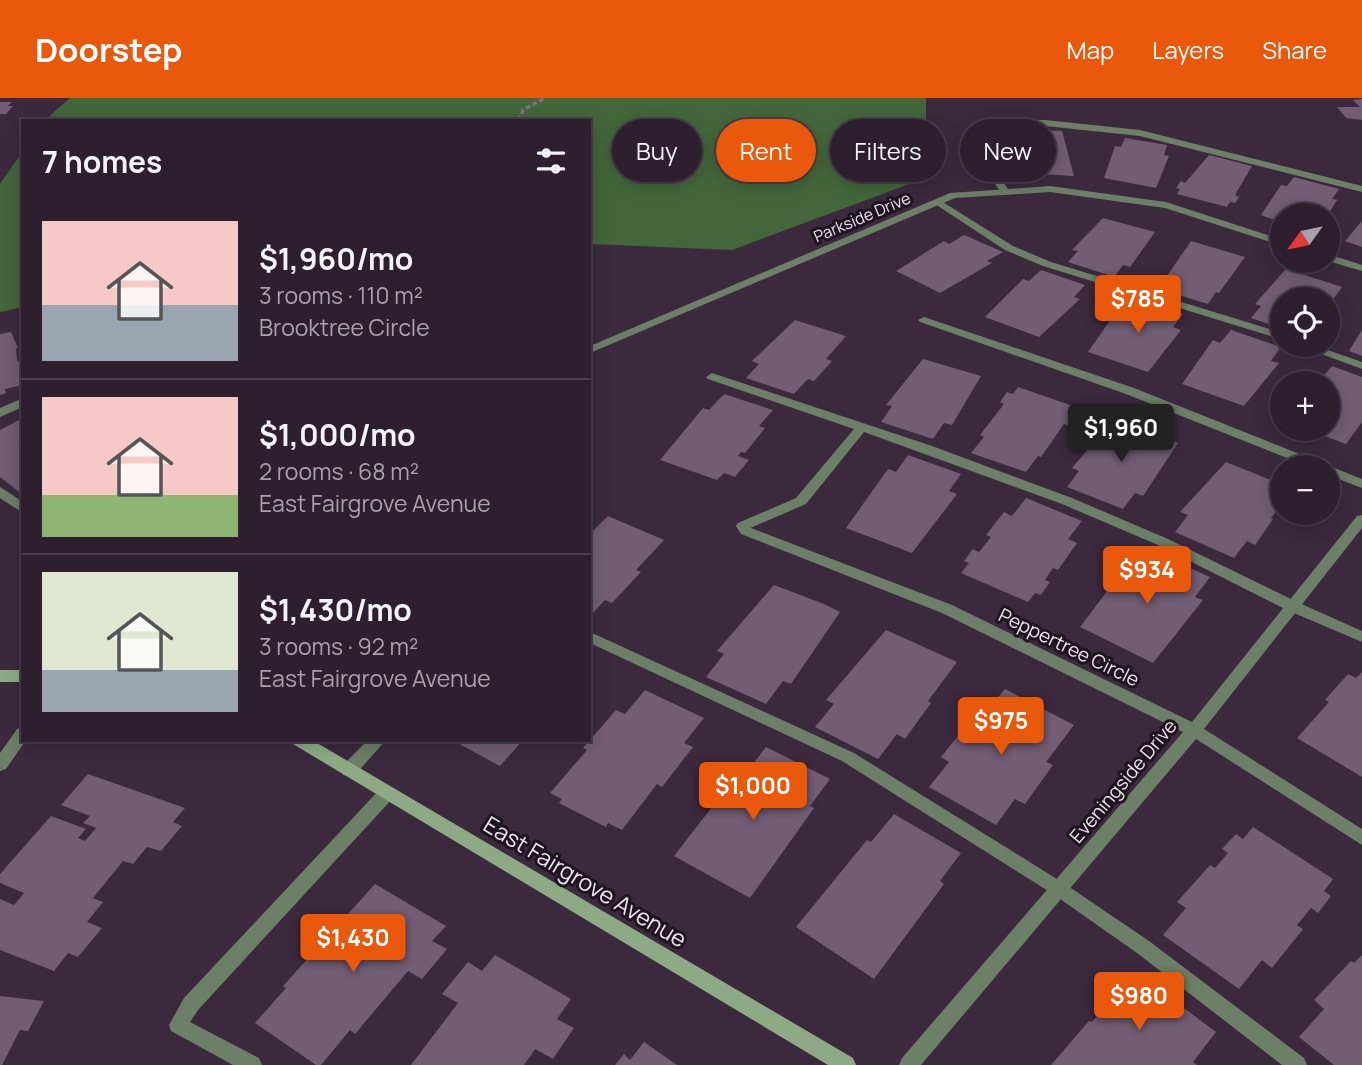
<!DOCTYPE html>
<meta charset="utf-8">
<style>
body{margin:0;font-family:Manrope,sans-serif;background:#392c3a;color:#f1f3f6;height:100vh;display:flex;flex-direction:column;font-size:26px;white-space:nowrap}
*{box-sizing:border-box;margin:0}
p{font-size:23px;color:#a7a2aa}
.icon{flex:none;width:38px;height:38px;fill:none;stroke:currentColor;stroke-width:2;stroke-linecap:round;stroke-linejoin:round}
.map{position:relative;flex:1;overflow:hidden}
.side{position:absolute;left:21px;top:21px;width:570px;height:623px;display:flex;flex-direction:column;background:#2d1f2e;border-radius:0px;box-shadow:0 4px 18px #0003,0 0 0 2px #483d4a}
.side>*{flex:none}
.banner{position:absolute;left:612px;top:21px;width:644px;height:63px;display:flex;gap:14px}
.needle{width:46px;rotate:237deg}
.tools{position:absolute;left:1270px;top:105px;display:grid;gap:14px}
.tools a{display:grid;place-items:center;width:70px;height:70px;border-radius:50%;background:#2d1f2e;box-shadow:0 4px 18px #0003,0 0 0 2px #483d4a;font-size:35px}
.price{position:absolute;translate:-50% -60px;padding:0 16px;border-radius:7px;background:#ea580c;color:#fff;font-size:23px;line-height:46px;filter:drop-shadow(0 2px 4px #0008)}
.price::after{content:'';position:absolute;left:50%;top:42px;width:21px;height:16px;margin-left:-10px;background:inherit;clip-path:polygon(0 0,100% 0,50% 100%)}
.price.on{background:#222;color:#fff}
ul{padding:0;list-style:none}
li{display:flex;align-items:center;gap:21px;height:175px;padding:0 21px}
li+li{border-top:2px solid #483d4a}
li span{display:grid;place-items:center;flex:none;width:196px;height:140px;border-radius:0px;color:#555}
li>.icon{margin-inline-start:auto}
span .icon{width:84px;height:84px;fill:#fffc;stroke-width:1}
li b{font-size:30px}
h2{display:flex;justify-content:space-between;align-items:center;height:84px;padding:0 21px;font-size:30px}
.pill{padding:0 24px;border-radius:32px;background:#2d1f2e;box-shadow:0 4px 18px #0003,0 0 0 2px #483d4a;font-size:24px;line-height:63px}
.pill.on{background:#ea580c;color:#fff}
header{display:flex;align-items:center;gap:42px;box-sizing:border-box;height:98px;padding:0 35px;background:#ea580c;color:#fff}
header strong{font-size:33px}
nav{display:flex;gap:38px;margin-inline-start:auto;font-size:24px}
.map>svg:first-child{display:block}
</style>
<header>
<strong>Doorstep</strong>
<nav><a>Map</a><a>Layers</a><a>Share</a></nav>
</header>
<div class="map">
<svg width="1362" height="967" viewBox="0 0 1362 967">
<rect width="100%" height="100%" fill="#3c293e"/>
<g fill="#43663a">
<polygon points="70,0 926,0 926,24 912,85 732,152 590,146 590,23 44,23"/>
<polygon points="23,53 23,209 0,214 0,86"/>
</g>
<g fill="#725d74">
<polygon points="1362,1 1362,22 1346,20 1337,9 1360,9 1353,2"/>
<polygon points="0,4 12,4 8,8 13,8 6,16 0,16"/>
<polygon points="1021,31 1062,33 1074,78 1022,75 1018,49 1019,41 1022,41"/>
<polygon points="1125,40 1167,47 1164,57 1169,58 1156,90 1104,80 1115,48 1121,49"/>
<polygon points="1209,57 1252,68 1235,97 1239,99 1235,105 1230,104 1227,109 1177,96 1180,91 1176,90 1181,83 1185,85"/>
<polygon points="1294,79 1339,91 1332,101 1337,102 1328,117 1283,117 1283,125 1261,117 1281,87 1287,88"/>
<polygon points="1103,120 1155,134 1130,169 1123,167 1114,179 1068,164 1078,153 1072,152"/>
<polygon points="1362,123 1362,149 1345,143"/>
<polygon points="964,137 1003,154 987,163 992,165 940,195 896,173 944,143 949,146"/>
<polygon points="1191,143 1245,159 1219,195 1216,194 1208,206 1158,191"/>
<polygon points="1286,171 1342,189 1328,208 1328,201 1283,201 1283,231 1251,220 1261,208 1255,206"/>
<polygon points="1041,172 1085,187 1074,199 1080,201 1039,239 985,219 1023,181 1029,183"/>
<polygon points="1134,201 1183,216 1173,229 1181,232 1148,274 1088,254 1118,211 1125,214"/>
<polygon points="795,222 846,238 826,261 832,263 814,283 808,281 794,296 746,280 759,266 752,263"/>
<polygon points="1231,232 1281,249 1271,263 1279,265 1244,308 1182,286 1213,242 1220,245"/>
<polygon points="1362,232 1362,258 1349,253"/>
<polygon points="11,234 18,250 16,250 17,262 23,268 23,287 5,291 6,295 0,297 0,236"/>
<polygon points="923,261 981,278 952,327 944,325 933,341 881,324 892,308 886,307"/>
<polygon points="1332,268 1362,279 1362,324 1346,346 1306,331 1328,331 1328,285 1307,285 1313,277 1321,281"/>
<polygon points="1018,289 1076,309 1071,317 1076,318 1069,328 1064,326 1041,359 1038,358 1026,374 971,355 984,339 980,337 1004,306 1000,304 1007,294 1013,296"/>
<polygon points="724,296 773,312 759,328 765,330 745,355 741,354 738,358 749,362 735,379 724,375 717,382 660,362 703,310 709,312"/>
<polygon points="23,320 23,344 18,347 23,351 23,397 0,379 0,332"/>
<polygon points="1114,321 1178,345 1143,398 1135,395 1123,411 1067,389 1079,373 1072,370"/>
<polygon points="908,357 961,376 949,393 957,396 912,455 846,430 888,371 896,374"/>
<polygon points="1226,364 1283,387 1283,404 1271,420 1273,421 1255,447 1247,443 1234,460 1175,434 1188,417 1180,414"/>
<polygon points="1026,400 1082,423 1068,441 1077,445 1058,472 1053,470 1045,482 1050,484 1041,497 1035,495 1028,504 961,475 969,465 964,463 973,451 979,454 991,439 986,437 1004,414 1012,418"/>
<polygon points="608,418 664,442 636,472 641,474 612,505 605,502 590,518 590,436"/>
<polygon points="1150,452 1210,479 1195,499 1203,502 1153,565 1080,529 1127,467 1135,471"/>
<polygon points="774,487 824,506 840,514 791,586 783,583 766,606 706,579 724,556 717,553"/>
<polygon points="886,532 957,564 928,603 931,605 905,641 897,636 878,661 815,629 834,606 826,602"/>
<polygon points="1362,574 1362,679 1297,640 1329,604 1325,602 1348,576 1356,580"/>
<polygon points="1005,591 1074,627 1046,664 1053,667 1025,706 1015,701 996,727 929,689 949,664 941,659 970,623 976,626"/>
<polygon points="645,592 704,620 684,645 693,649 662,689 657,686 622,732 608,725 606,729 559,705 562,701 550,695 587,652 583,650 616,612 625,616"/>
<polygon points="452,642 523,642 500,668"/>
<polygon points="766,649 830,681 810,708 814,710 750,800 674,758 726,691 742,673 746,675"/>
<polygon points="88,676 185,710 173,724 182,728 161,753 147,749 133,766 123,763 93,800 103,804 87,824 102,830 78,859 68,855 54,873 0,852 0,801 14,807 24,795 0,785 0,776 51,718 86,731 78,740 85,743 96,730 83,725 90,718 61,707"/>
<polygon points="894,716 961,755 940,783 944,786 874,881 796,829 867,742 871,744"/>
<polygon points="1253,729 1333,781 1324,793 1331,798 1318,815 1311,810 1297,827 1303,831 1272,870 1262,862 1239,891 1163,837 1186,810 1177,804 1210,767 1215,770 1228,755 1222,751 1236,736 1243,741"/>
<polygon points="375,786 446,828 432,843 447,851 422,881 408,873 355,936 350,932 321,967 316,967 255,925 286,890 283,888"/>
<polygon points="495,857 571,901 557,921 574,930 553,961 535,951 524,967 411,967 458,905 442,896 468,864 482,873"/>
<polygon points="1362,857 1362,967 1334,967 1299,939 1324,911 1314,902 1351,863 1354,865"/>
<polygon points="1140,877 1216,934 1193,964 1197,967 1051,967 1089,923 1092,924 1112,901 1116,904"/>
<polygon points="0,898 44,903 28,933 20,932 2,967 0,967"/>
<polygon points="644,944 677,967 615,967 624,956 630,962"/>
</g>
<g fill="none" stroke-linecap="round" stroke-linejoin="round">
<polyline stroke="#807081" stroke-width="3.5" stroke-dasharray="5 2.5" stroke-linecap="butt" points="519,23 523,12 545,0"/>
<g fill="#6c7f67" fill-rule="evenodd">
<polygon points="989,22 1045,22 1140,32 1362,88 1362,94 1140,38 1045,28 993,28 992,67 1010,94 1005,97 1002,96 982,67 985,25"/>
<polygon points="938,101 1013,148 1051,164 1283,235 1283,242 1043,168 1005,152 935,106 933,104"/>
<polygon points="1297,247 1313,247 1362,264 1362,271"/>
<polygon points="712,275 932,348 1072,400 1168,441 1297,504 1362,533 1362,544 1287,512 1158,447 1062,406 864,334 806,406 748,431 738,431 736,428 738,425 796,400 854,331 708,281 706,279"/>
<polygon points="23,300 23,309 0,319 0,310"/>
<polygon points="0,389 23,404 23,415 0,400"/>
<polygon points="590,534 854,655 1065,786 1149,843 1304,960 1307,967 1282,967 1137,855 1053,796 842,663 590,545"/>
<polygon points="368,642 386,642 355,677 349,678 343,677 341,672 343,667"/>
<polygon points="387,688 393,690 395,695 393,700 198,912 190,924 259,960 262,967 233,967 171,933 169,927 184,900 381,690"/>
</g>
<g fill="#6c7f67" fill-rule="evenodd">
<polygon points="1050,88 1166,104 1283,142 1283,148 1165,110 1050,94 955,100 590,255 590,248 950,95"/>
<polygon points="1328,156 1362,167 1362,173 1328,163"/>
<polygon points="924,219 1134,290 1362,381 1362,390 1328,377 1328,369 1310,369 1126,296 920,224 918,222"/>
<polygon points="1362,417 1362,430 1204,631 1362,731 1362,747 1196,641 921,967 899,967 902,960 1183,634 942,515 741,436 736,428 738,425 748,425 751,430 952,507 1192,624 1357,418"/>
<polygon points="23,629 23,642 26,642 6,671 0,673 0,655 17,631"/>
</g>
<g fill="#8daa85" fill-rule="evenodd">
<rect x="0" y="572" width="23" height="12"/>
<polygon points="291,642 312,642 853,960 856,967 828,967 293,646"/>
</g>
</g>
<g text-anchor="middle" stroke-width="6" stroke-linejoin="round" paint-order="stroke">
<g font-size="16" fill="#ede1ee" stroke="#1e151f">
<text transform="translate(862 119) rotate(-23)" y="6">Parkside Drive</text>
</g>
<g font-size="19" fill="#ede1ee" stroke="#1e151f">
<text transform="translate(1069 549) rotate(26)" y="7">Peppertree Circle</text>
<text transform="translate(1123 683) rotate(-50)" y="7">Eveningside Drive</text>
</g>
<g font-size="23" fill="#ede1ee" stroke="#1e151f">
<text transform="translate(585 784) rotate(31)" y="8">East Fairgrove Avenue</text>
</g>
</g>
</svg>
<div class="tools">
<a><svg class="needle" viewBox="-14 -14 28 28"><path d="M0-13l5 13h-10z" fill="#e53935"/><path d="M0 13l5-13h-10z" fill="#a7a2aa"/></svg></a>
<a><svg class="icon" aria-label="locate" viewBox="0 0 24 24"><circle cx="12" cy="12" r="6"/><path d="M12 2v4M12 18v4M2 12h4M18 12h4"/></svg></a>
<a>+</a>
<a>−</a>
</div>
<b class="price" style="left:1138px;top:237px">$785</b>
<b class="price on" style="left:1121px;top:366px">$1,960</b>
<b class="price" style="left:1147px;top:508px">$934</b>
<b class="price" style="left:1001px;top:659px">$975</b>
<b class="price" style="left:753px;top:724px">$1,000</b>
<b class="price" style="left:353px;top:876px">$1,430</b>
<b class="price" style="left:1139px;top:934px">$980</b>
<div class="banner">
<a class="pill">Buy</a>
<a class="pill on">Rent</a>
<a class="pill">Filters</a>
<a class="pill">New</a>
</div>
<section class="side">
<h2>7 homes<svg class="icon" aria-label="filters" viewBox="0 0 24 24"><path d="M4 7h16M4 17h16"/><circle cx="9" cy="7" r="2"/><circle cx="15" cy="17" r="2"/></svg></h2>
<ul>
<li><span style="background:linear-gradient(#f6c9c9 60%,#9aa5b1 0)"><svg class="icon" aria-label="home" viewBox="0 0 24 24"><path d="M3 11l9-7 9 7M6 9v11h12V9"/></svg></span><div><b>$1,960/mo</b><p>3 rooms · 110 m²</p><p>Brooktree Circle</p></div></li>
<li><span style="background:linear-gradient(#f6c9c9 70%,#8fb573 0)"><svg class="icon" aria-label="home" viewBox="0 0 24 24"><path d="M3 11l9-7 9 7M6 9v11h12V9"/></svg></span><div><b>$1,000/mo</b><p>2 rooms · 68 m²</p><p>East Fairgrove Avenue</p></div></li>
<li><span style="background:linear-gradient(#dfe7d0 70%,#9aa5b1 0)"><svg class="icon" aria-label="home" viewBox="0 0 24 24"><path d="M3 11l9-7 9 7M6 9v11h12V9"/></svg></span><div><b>$1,430/mo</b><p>3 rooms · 92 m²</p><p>East Fairgrove Avenue</p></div></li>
</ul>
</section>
</div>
